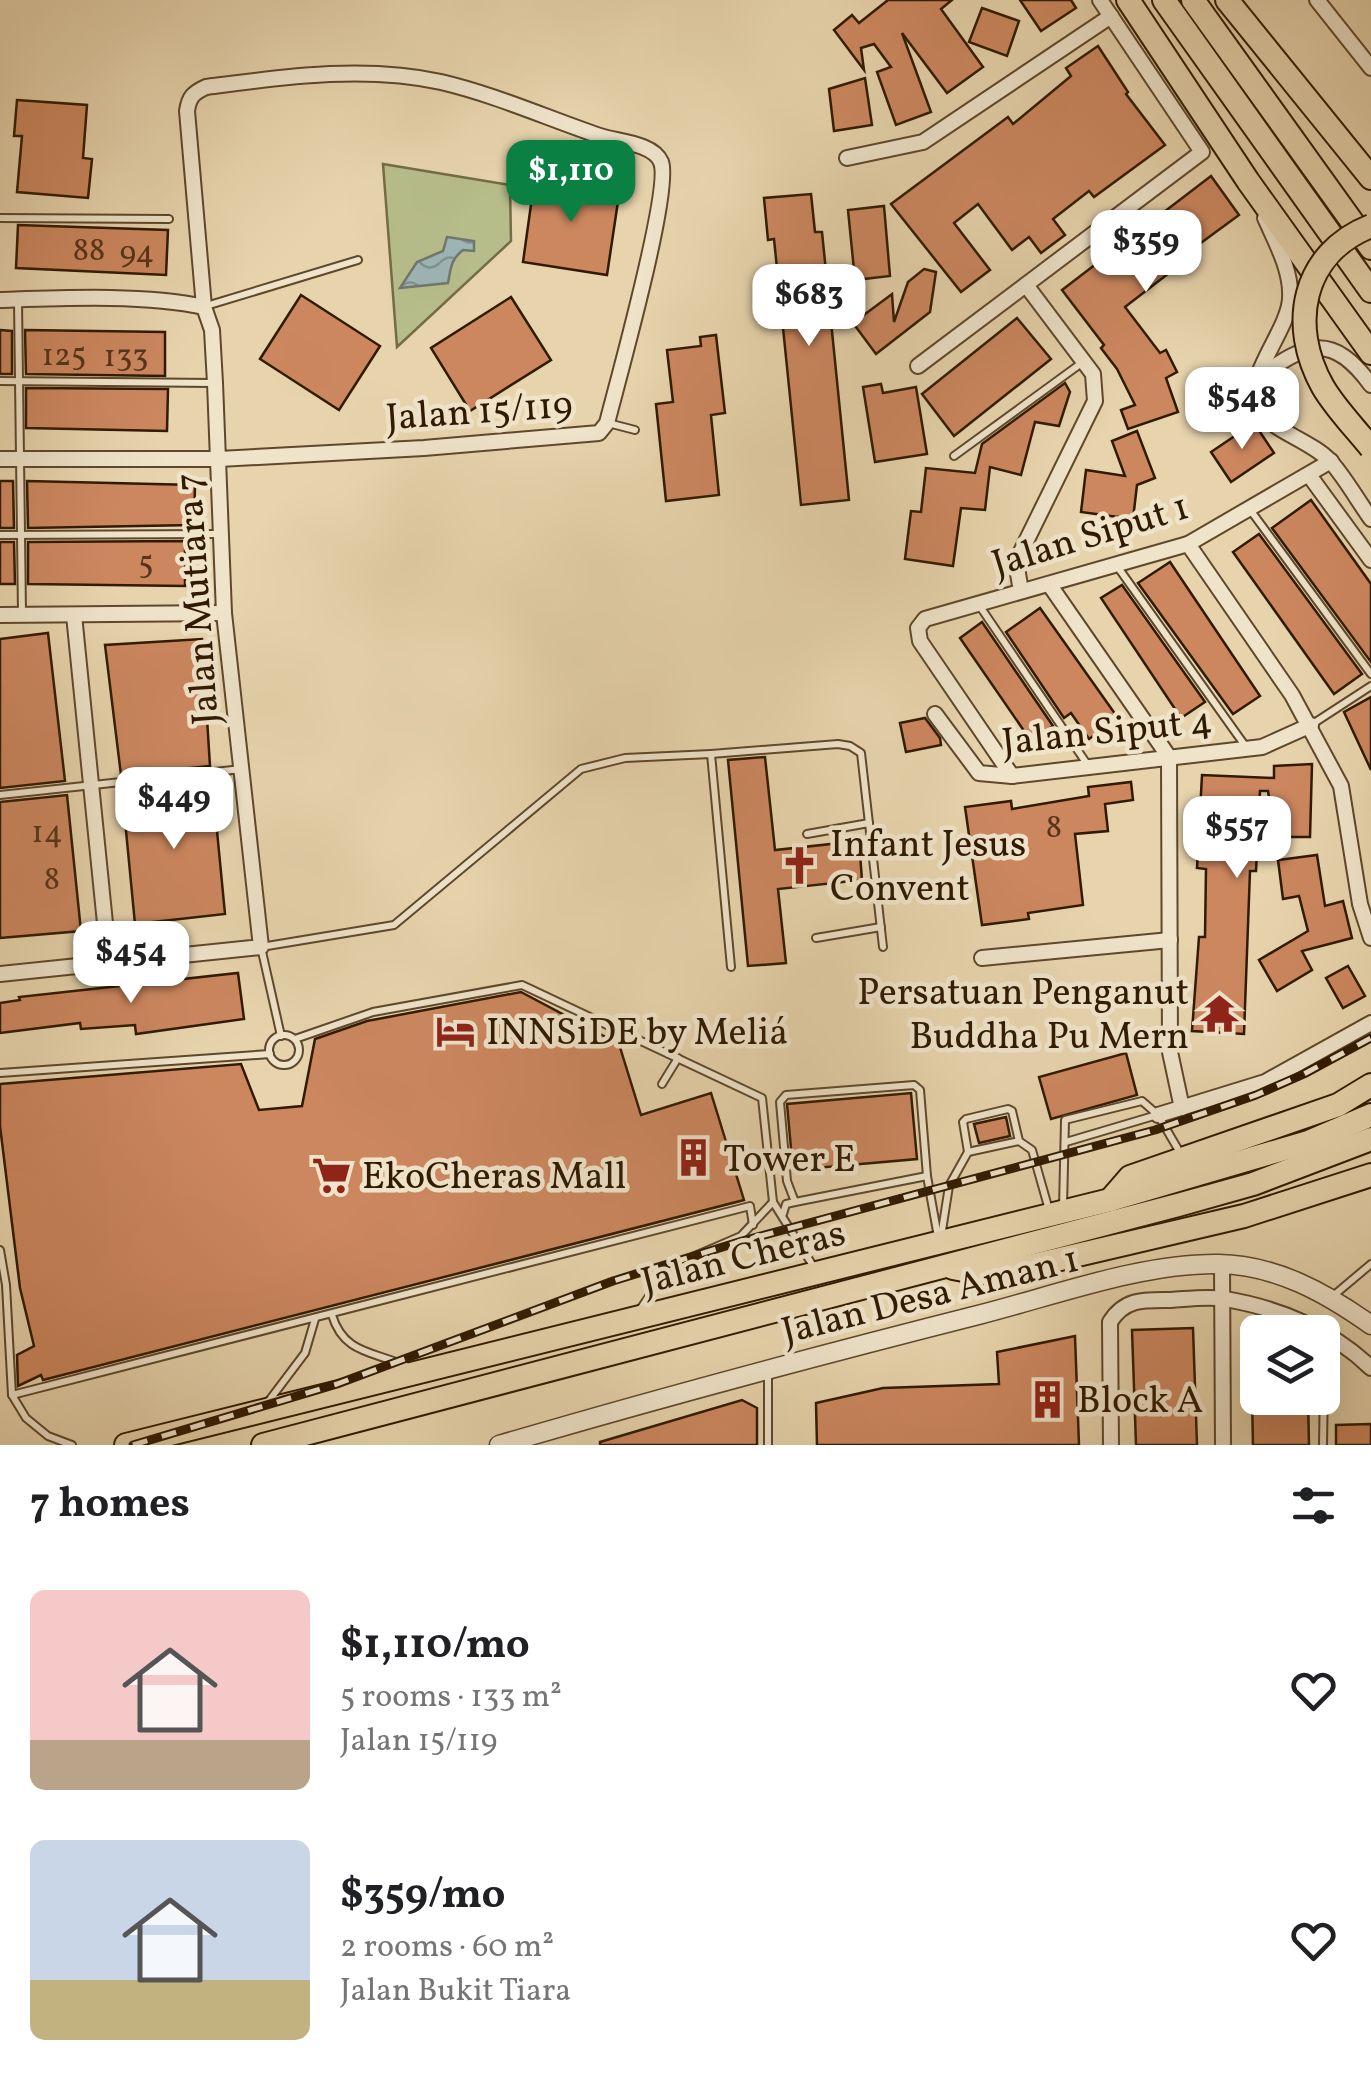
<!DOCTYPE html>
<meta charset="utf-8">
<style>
body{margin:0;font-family:Vollkorn,serif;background:#f6f6f6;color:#202124;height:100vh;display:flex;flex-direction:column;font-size:38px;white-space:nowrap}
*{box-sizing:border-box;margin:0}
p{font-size:32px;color:#757577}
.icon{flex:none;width:55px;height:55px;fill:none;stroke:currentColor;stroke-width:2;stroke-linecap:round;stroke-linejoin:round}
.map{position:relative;height:1445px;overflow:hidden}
.side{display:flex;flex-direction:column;background:#fff;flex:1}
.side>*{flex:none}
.controls{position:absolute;left:1240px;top:1315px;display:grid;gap:20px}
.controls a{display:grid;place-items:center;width:100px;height:100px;border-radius:15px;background:#fff;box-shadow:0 10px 40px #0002;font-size:50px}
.price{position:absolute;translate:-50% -85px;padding:0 22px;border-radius:20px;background:#fff;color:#222;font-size:32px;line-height:65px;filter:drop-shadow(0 2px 5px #0008)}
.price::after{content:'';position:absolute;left:50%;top:60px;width:30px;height:22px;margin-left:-15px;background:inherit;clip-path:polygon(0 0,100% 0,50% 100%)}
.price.current{background:#0b8043;color:#fff}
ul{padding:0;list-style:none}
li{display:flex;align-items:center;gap:30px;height:250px;padding:0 30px}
li span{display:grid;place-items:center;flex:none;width:280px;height:200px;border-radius:15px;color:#555}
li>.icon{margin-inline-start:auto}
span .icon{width:120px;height:120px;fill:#fffc;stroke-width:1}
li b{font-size:42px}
h2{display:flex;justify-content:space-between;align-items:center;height:120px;padding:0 30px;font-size:42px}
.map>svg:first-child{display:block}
</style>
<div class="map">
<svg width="1371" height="1445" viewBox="0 0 1371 1445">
<defs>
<pattern id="water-waves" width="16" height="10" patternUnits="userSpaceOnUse" patternTransform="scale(2.5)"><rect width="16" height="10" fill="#9cb5b5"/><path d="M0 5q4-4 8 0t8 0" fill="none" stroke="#809291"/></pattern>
</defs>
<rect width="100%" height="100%" fill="#e7d4ad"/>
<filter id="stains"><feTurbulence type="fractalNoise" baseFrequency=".002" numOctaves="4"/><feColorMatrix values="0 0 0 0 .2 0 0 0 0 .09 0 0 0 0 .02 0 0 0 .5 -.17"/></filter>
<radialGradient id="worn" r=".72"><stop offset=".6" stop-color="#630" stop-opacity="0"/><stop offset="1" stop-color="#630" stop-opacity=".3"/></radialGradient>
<polygon fill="#b6bd8a" stroke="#736c45" stroke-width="2.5" points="383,164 510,185 511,241 397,347"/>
<path fill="url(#water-waves)" stroke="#71776d" stroke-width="2.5" d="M447,237L474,241V251L463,250C450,260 451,269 448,283L400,288L417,262L443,251Z"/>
<g fill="#cc875f" stroke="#301a00" stroke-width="2.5">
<polygon points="888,0 952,0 941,9 983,67 947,93 902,33 931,112 896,125 877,72 891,67 874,44 861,48 864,70 834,30 852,15 859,23"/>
<polygon points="1020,0 1071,0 1076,8 1041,31"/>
<polygon points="982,8 1019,21 1007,56 969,42"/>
<polygon points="1098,46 1128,92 1126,94 1165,145 1094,197 1089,191 1053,219 1065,235 1041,253 1029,237 1012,250 978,204 954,223 990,270 961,292 891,204 1008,117 1013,124 1071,76 1066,68"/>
<polygon points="865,78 872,125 834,131 829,89"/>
<polygon points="17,100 87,105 83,158 92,159 88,198 17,192 22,136 14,136"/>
<polygon points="535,176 620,188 607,275 523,262"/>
<polygon points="1211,176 1239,215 1179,259 1182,263 1125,307 1160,353 1166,350 1177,372 1166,378 1178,412 1128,429 1121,410 1135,405 1117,369 1101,348 1104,345 1062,290"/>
<polygon points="811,194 815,232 822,232 849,500 801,505 774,239 768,240 764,198"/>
<polygon points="884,206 890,276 855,280 848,210"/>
<polygon points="18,225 168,230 166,275 16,268"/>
<polygon points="924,269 936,272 930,312 876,354 853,323 892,294 894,322 908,282"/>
<polygon points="301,295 380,346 339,410 260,359"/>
<polygon points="511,297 551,360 470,411 431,348"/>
<polygon points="1017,318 1051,359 954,436 922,394"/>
<polygon points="0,330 12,331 12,374 0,374"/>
<polygon points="25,330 165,332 165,376 26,374"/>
<polygon points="716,335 725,413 711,415 719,495 666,501 656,404 673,402 667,350 701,346 700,337"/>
<polygon points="1065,383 1070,392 1059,426 1035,422 1021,475 990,467 985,510 961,508 953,566 905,559 911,511 921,512 926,468 975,473 982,444"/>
<polygon points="881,384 883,393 916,387 927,454 875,462 863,387"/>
<polygon points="26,388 168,389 167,431 26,428"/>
<polygon points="1254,423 1274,453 1231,482 1211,452"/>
<polygon points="1137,431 1155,478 1137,485 1133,519 1081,512 1086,470 1125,476 1112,441"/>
<polygon points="0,481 13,481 14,528 0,528"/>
<polygon points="27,481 195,485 194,525 28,528"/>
<polygon points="1311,500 1371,584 1371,662 1272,528"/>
<polygon points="1259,534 1362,674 1334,694 1233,552"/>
<polygon points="185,541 185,586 28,584 28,542"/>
<polygon points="0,542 14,542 15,584 0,584"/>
<polygon points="1170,562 1260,696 1233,714 1138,583"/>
<polygon points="1122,585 1205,702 1181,718 1101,598"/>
<polygon points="1040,608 1118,718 1089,739 1071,713 1064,718 1006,632"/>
<polygon points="982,622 1053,726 1031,741 960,638"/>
<polygon points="48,633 65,781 0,788 0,639"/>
<polygon points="202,639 210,766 121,775 105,645"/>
<polygon points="1371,697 1371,770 1344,712"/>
<polygon points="925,718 940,738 941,745 906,752 900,723"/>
<polygon points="765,757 775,850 859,841 862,880 778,889 786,963 748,966 728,760"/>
<polygon points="1312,764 1310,837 1275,837 1268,791 1260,791 1256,871 1250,871 1244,1034 1192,1031 1199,937 1205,937 1206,869 1197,868 1202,775 1274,778 1274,766"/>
<polygon points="212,779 225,914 135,924 122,789"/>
<polygon points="1131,782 1133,800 1105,804 1108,831 1075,834 1083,905 1028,913 1029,919 982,925 965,807 1011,801 1012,809 1089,796 1088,787"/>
<polygon points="67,795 81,931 0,938 0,802"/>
<polygon points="1317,855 1325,906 1343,901 1352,938 1302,951 1312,970 1277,991 1259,960 1308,931 1299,896 1283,899 1278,860"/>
<polygon points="1348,966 1365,996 1343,1008 1326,978"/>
<polygon points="238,973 244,1019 136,1034 135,1025 81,1029 80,1023 0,1033 0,1003 20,1000 19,997"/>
<polygon points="521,992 619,1044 641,1115 711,1093 744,1200 43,1380 41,1375 18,1386 17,1355 34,1346 20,1288 0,1126 0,1084 241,1064 259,1110 302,1106 315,1039 367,1021"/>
<polygon points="1126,1053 1137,1095 1051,1119 1039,1077"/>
<polygon points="911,1093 917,1159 793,1170 787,1104"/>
<polygon points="1006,1117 1010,1136 979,1143 974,1124"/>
<polygon points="1193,1328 1197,1445 1136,1445 1132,1330"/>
<polygon points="1075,1336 1079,1445 817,1445 816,1403 883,1388 999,1384 997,1352"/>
<polygon points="1252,1398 1308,1398 1309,1445 1253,1445"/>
<polygon points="742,1400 757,1408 757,1445 600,1445 600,1442"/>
<polygon points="1371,1424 1371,1445 1336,1445 1336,1425"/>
</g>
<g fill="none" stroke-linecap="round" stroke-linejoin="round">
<defs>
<g id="service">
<polyline points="0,218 169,219"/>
<polyline points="18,301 22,613"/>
<polyline points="206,306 358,260"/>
<polyline points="0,381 214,383"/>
<polyline points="608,423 635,430"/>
<polyline points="954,456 1083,362"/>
<polyline points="1251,511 1371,674"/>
<polyline points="0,535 219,534"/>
<polyline points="1117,566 1246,747"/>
<polyline points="979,605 1087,764"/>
<polyline points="1311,725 1371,686"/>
<polyline points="711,754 838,744 850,746 861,753 883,947"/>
<polyline points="0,795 242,769"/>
<polyline points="807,834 869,823"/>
<polyline points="816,938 881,927"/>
<circle cx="284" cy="1050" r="15"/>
<polyline points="281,1036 261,947 394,925 581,769 625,758 711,754 731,967"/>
<polyline points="295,1039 373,1012 522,985 762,1098 773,1202 815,1269"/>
<polyline points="0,1073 270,1054"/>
<polyline points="662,1084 678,1058"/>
<polyline points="1066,1142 1157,1115"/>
<polyline points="968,1152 1019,1141"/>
<polyline points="795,1202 787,1181 780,1102 786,1095 914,1085 920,1090 927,1176 938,1237"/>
<polyline points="1063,1208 1065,1120 1142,1101 1158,1115 1182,1156"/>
<polyline points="783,1214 786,1204 795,1202 927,1176"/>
<polyline points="941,1237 949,1186 968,1152 963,1122 966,1119 1008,1109 1012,1111 1019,1141 1032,1150 1049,1210"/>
<polyline points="0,1250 6,1285 12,1395 26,1418 48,1436 72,1445"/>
<polyline points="1333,1296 1371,1264"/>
<polyline points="639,1311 669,1267 741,1236 773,1202"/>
<path d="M332,1315C344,1355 375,1351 408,1367"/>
<polyline points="12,1395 750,1206 753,1225"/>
<polyline points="268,1402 305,1353 315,1319"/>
<polyline points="768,1445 768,1375"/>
<polyline points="1323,1445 1324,1382"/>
</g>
<g id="minor">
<polyline points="1317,0 1371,68"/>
<polyline points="847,158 923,142 1111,16"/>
<path d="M1265,218C1276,243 1292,271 1290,299C1288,331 1243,379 1257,407C1268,430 1313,441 1331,462C1346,479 1358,501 1371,519"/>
<path d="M0,300C62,298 144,294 204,307"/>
<polyline points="918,366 1202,152 1100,0"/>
<path d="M1261,376C1307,342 1333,333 1371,385"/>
<path d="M0,459H219L424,448L599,433L607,423C617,383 672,189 661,162C653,143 618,142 600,136C547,118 496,95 441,82C364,65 283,77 206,87C193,93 189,97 187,111L204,307L212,330L215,383L224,613L261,947L0,974"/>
<polyline points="1309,475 1371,560"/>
<polyline points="1188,544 1292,695 1341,786 1360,904 1371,938"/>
<polyline points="1049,584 1169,757 1170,1052 1182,1108"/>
<polyline points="1021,591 1016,562 1095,401 1093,374 1026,285"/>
<polyline points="0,615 224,613"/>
<polyline points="74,615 109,963"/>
<polyline points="935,714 979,773 1012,776 1262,747 1311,725"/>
<polyline points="1012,776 920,641 918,628 925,619 1188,544 1331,461"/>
<polyline points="982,958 1170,940"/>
<polyline points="1158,1115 1265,1082 1371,1023"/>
<polyline points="1222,1264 1223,1445"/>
<path d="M1111,1445L1110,1322C1125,1298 1144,1300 1171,1300C1188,1299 1208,1296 1225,1299C1279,1308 1332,1330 1371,1368"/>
</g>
<path id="tertiary" d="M499,1445C659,1398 820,1355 982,1314C1056,1295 1142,1263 1219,1264C1276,1265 1326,1293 1371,1325"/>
<g id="trunk">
<polyline points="1128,0 1248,181 1371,353"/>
<polyline points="1164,0 1371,291"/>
<polyline points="1193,0 1371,248"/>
<polyline points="1227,0 1371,178"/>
<polyline points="1110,1200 1130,1177 1338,1105 1371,1085"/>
<polyline points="953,1268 979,1273 1005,1272 1244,1216 1371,1175"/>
<polyline points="126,1445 1110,1200 1308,1142 1371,1115"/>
<polyline points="263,1445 1178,1205 1253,1184 1371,1139"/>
</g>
</defs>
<use href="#service" stroke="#5e482b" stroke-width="10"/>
<use href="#minor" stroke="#5e482b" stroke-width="18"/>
<use href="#tertiary" stroke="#5e482b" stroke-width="21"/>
<use href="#trunk" stroke="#301a00" stroke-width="26"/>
<use href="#service" stroke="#efe3ca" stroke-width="6"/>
<use href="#minor" stroke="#efe3ca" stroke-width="14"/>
<use href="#tertiary" stroke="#efe3ca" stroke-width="18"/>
<use href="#trunk" stroke="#e7d4ad" stroke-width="22"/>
<defs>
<polyline id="rail" points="133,1445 337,1384 613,1281 742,1241 1155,1130 1256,1095 1304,1074 1371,1038"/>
</defs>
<use href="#rail" stroke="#301a00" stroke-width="9"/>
<use href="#rail" stroke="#efe3ca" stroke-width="5" stroke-dasharray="15" stroke-linecap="butt"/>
<defs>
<path id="trunk-bridge" d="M1371,226C1302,253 1288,325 1323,387C1336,409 1355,428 1371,448"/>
</defs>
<use href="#trunk-bridge" stroke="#301a00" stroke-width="26" stroke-linecap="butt"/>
<use href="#trunk-bridge" stroke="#e7d4ad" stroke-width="22"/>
</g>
<defs>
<symbol id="church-bare" viewBox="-9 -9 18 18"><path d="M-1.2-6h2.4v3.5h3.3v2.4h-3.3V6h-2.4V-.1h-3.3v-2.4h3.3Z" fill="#8f2418" stroke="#efe3ca" stroke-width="2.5" paint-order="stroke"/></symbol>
<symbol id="temple-bare" viewBox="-9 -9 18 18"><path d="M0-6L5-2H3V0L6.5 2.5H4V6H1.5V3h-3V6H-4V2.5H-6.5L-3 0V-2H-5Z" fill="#8f2418" stroke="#efe3ca" stroke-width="2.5" paint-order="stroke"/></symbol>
<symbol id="hotel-bare" viewBox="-9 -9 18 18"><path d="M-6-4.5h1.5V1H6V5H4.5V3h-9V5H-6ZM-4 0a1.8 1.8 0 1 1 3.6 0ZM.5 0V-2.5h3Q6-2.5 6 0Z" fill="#8f2418" stroke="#efe3ca" stroke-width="2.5" paint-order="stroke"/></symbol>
<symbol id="building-bare" viewBox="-9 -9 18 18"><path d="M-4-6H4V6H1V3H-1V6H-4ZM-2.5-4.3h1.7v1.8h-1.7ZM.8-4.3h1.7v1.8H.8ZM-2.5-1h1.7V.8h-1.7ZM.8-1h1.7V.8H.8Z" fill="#8f2418" stroke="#efe3ca" stroke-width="2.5" paint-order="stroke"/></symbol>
<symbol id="supermarket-bare" viewBox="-9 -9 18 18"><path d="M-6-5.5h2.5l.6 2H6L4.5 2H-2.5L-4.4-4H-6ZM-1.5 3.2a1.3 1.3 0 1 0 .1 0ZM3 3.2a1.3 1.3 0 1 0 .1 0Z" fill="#8f2418" stroke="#efe3ca" stroke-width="2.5" paint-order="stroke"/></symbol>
</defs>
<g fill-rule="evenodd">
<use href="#church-bare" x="772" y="838" width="55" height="55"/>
<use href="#temple-bare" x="1192" y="986" width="55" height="55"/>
<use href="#hotel-bare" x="428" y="1004" width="55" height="55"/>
<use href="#building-bare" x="666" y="1130" width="55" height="55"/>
<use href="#supermarket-bare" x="304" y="1148" width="55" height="55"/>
<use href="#building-bare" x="1020" y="1372" width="55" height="55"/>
</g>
<g text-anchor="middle" stroke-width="9" stroke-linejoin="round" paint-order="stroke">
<g font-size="32" fill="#573518">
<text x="89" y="260">88</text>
<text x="137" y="262">94</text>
<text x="64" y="365">125</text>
<text x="126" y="366">133</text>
<text x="146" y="573">5</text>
<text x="1054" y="837">8</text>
<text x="47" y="842">14</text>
<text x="52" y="889">8</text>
</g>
<g font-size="38" fill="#301a00" stroke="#efe3ca">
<text transform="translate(479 410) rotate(-4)" y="13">Jalan 15/119</text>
<text transform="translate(1090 534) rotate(-17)" y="13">Jalan Siput 1</text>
<text transform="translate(196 599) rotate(-94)" y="13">Jalan Mutiara 7</text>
<text transform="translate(1107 730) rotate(-6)" y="13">Jalan Siput 4</text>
<text transform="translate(743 1256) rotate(-14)" y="13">Jalan Cheras</text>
<text transform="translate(930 1294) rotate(-14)" y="13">Jalan Desa Aman 1</text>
</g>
<g font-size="38" fill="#301a00" stroke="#efe3ca" text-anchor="start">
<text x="830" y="856">Infant Jesus<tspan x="830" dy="44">Convent</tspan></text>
<text x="1189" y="1004" text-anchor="end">Persatuan Penganut<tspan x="1189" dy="44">Buddha Pu Mern</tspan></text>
<text x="486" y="1044">INNSiDE by Meliá</text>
<text x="723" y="1171">Tower E</text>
<text x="362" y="1188">EkoCheras Mall</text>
<text x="1077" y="1412">Block A</text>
</g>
</g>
<rect width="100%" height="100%" filter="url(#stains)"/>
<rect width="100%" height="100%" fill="url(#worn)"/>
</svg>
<div class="controls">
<a><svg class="icon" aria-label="layers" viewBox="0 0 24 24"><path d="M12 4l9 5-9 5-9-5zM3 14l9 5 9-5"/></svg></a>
</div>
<b class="price current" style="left:571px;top:225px">$1,110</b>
<b class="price" style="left:1146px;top:295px">$359</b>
<b class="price" style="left:809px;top:349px">$683</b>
<b class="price" style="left:1242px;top:452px">$548</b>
<b class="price" style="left:174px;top:852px">$449</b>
<b class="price" style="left:1237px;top:881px">$557</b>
<b class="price" style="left:131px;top:1006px">$454</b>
</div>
<section class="side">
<h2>7 homes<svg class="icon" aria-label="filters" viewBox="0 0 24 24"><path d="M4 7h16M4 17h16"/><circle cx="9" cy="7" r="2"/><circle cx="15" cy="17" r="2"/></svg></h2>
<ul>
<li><span style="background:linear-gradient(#f6c9c9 75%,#b9a48a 0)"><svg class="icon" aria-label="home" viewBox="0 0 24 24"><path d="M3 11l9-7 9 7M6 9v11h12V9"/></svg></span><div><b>$1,110/mo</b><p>5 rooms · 133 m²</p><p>Jalan 15/119</p></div><svg class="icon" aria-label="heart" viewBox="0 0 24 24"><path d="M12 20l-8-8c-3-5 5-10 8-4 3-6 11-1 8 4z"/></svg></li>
<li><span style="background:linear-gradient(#c9d6e8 70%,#c2b280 0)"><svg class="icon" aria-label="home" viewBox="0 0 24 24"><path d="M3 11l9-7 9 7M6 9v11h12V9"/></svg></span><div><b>$359/mo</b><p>2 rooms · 60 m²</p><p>Jalan Bukit Tiara</p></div><svg class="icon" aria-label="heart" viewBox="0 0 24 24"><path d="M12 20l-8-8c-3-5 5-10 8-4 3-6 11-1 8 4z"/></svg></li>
</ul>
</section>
